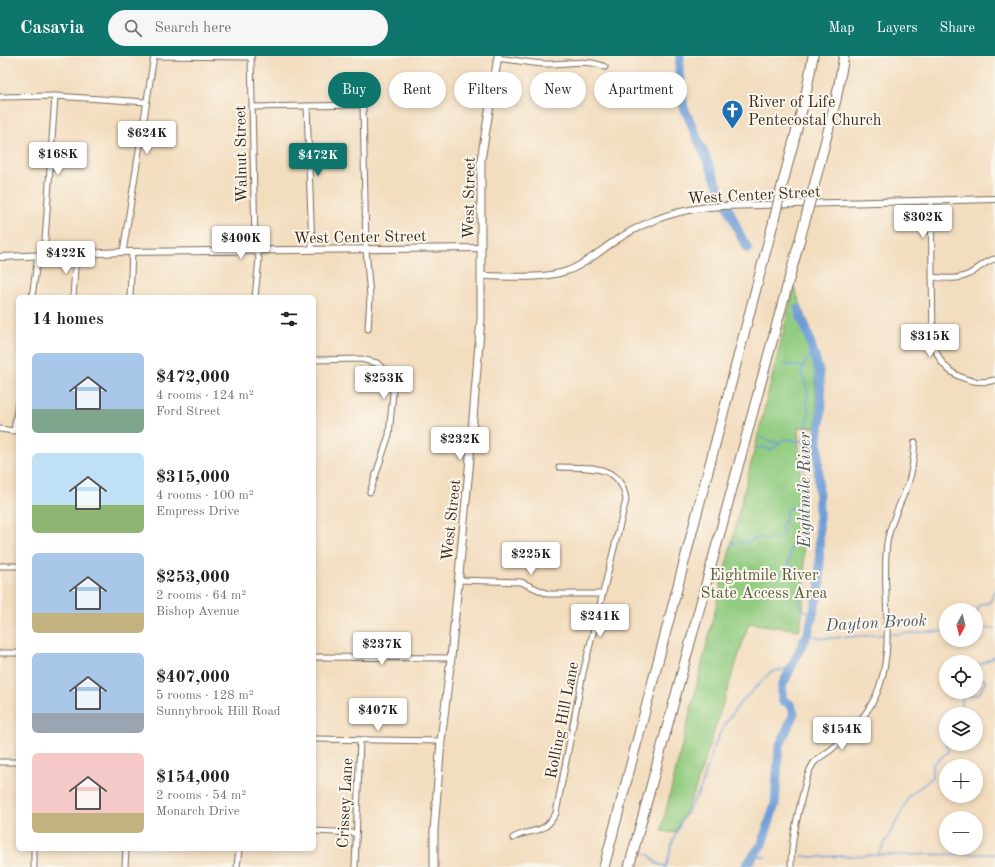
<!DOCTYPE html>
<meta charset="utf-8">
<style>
body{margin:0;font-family:"Old Standard TT",serif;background:#f6f6f6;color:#202124;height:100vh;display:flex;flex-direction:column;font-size:15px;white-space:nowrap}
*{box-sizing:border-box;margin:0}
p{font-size:13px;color:#757577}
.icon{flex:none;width:22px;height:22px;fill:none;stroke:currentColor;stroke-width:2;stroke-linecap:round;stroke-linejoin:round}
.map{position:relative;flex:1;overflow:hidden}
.drawer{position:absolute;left:16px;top:239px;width:300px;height:556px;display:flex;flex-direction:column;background:#fff;border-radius:6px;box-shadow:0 2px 6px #0003}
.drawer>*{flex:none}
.hud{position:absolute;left:328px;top:16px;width:380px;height:36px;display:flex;gap:8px}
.needle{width:26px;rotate:187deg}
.fabs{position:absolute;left:939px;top:547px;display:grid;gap:8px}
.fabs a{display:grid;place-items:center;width:44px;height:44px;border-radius:50%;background:#fff;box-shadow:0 2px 6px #0003;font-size:20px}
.price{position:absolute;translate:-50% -34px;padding:0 9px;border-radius:4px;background:#fff;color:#222;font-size:13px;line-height:26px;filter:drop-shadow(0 1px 2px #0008)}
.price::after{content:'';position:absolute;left:50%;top:24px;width:12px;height:9px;margin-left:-6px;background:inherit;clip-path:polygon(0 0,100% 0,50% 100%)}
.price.selected{background:#0f766e;color:#fff}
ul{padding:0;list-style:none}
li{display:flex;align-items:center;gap:12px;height:100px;padding:0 16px}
li span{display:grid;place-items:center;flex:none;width:112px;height:80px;border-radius:6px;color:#555}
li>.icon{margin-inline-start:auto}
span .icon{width:48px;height:48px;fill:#fffc;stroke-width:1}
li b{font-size:17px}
h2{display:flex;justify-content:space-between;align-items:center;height:48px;padding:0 16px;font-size:17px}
.tag{padding:0 14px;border-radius:18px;background:#fff;box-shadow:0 2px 6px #0003;font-size:14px;line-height:36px}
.tag.selected{background:#0f766e;color:#fff}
header{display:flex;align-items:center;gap:24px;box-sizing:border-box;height:56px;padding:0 20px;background:#0f766e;color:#fff}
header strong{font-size:19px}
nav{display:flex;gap:22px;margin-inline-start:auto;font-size:14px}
.search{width:280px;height:36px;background:#f6f6f6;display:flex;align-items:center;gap:10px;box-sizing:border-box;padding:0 14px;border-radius:22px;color:#757577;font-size:15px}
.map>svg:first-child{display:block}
</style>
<header>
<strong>Casavia</strong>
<div class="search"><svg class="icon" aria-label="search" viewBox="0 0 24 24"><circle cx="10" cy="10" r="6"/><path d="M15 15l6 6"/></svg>Search here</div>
<nav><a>Map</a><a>Layers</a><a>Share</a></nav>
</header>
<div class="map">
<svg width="995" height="811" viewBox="0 0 995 811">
<rect width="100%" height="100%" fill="#fbf7ec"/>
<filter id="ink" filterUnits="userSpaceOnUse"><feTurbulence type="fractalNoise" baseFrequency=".025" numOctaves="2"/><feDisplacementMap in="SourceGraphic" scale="8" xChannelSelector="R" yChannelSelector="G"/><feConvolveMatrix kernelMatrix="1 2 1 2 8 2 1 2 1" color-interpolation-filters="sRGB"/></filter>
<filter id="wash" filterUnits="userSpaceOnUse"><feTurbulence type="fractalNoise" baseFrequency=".012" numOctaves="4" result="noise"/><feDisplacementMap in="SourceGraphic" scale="16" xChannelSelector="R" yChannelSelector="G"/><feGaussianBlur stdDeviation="0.9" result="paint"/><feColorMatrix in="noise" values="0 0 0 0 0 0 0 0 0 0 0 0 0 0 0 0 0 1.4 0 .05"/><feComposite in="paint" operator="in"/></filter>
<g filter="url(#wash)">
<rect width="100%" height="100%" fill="#f3ddbf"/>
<polygon fill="#92cc81" stroke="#667b50" points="794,232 810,271 814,298 818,371 798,371 805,525 803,553 799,574 749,567 694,737 675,777 661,775"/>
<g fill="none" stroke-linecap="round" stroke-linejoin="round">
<g stroke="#6d9dd7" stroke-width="1.5">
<polyline points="785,308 803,311"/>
<polyline points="761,382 778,387"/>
<polyline points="757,392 763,391 771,394 784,383 788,384 792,383 797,386 805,383"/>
<polyline points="731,488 733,486 735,488 750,485 755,482 760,481 768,485 774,482 778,482 784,478 781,470 785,464 787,454 790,452 795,451"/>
<polyline points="813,557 805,555 802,551 799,544 804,538 804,521 801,519 795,518 793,510 788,508 789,503 790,501 789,496 793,490 793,486 801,478 803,461 795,452 802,441 802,435 805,428 803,401 805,372 809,357 807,348 808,335 802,318 802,314 808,302 814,296"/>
<polyline points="976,565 978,550 990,546 995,533"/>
<polyline points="976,573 995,572"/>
<polyline points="808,577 820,582 829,582 946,575"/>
<polyline points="976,611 995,600"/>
<polyline points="961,658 962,642 979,638 986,625 976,619"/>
<polyline points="946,680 944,681 946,688"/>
<polyline points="645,797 651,800 656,807 666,811 673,785 681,766 700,734 715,688 723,671 740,647 771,616 785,613 790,615"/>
<polyline points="753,799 766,801"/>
<polyline points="878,799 995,798"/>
<polyline points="802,800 812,801 878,799 897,765 909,740 932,722 932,709 949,695 946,688"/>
</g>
<g stroke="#6d9dd7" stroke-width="9">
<polyline points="680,0 679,15 684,52 741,181 748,193"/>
<polyline points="745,811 762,788 775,748 779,691 794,657 790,648 782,644 782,630 808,577 820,531 818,384 822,348 819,315 808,278 798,253"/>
</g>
</g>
</g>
<g filter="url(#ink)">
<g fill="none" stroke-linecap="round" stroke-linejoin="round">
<defs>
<g id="minor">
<polyline points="154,0 251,1"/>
<polyline points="251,0 255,187 259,203 255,241"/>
<path d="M497,2C513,4 528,7 544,8C563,9 589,2 605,11"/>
<polyline points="0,41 55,40 146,46"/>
<polyline points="307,50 312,193"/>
<polyline points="252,51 363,49 366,193 370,241 368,273"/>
<path d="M931,144L933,281C934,286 935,292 937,297C945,319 973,330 995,324"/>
<polyline points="123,196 154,0"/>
<polyline points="44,199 55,40"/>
<path d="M932,221C944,222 957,224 967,219C977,215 984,205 995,203"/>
<polyline points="32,241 38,199"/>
<polyline points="73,241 76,198"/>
<polyline points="130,241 132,196"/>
<polyline points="314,304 361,303 377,307 386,316 391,325 393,337 389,379 370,436"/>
<polyline points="0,373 14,375 18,348"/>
<polyline points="0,510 18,510"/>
<polyline points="458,524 521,526 548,538 603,538"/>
<polyline points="0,597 18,597"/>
<polyline points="314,601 451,602"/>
<polyline points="314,683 441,685"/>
<polyline points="0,706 18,706"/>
<polyline points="314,775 356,777"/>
<path d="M513,782C532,771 543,781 556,757L583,617L626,444C621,407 588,412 559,411"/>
<polyline points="34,793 34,811"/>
<polyline points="125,811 126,793"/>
<polyline points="237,811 239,793"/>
<polyline points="355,811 360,685"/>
<path d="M791,811C791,788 796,767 801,745C804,733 806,719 813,708C817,702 826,698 832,693C852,675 872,655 880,629C895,583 881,534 887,487C890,465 902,446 909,425C913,413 914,398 915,386"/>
</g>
<g id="tertiary">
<polyline points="0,201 123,196 481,192"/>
<path d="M482,220C509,220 540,224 567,215C585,209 602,193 618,183C650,162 683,152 721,150L995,143"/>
</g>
<polyline id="secondary" points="434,811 434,775 441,685 451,602 469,413 481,262 481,104 498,0"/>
<g id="motorway">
<polyline points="781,134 806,38 813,0"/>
<polyline points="813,134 836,44 844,0"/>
<polyline points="604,811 774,164"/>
<polyline points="629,811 806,161"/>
</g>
</defs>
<use href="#minor" stroke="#7b6956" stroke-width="7"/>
<use href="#tertiary" stroke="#7b6956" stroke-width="8"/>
<use href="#secondary" stroke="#7b6956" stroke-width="9"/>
<use href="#motorway" stroke="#7b6956" stroke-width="11"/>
<use href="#minor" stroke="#fff" stroke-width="5"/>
<use href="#tertiary" stroke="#fff" stroke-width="6"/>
<use href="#secondary" stroke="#fff" stroke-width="7"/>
<use href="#motorway" stroke="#fff" stroke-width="9"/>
<defs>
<g id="motorway-bridge">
<polyline points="806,161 813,134"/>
<polyline points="774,164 781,134"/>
</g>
</defs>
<use href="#motorway-bridge" stroke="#7b6956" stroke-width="11" stroke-linecap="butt"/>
<use href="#motorway-bridge" stroke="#fff" stroke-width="9"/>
</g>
</g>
<defs>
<symbol id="church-pin" viewBox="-11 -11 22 30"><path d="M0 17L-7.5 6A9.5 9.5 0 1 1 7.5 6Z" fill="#1f6fb2" stroke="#fbf7ec"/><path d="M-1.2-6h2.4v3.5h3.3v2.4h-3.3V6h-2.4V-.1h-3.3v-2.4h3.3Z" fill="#fff"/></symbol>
</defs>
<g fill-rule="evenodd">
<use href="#church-pin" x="720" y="42" width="25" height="34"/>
</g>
<g text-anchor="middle" stroke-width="4" stroke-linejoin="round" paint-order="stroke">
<g font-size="16" fill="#3b2a1e" stroke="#fbf7ec" text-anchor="start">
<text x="748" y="51">River of Life<tspan x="748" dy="18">Pentecostal Church</tspan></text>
</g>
<g font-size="16" fill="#3b2a1e" stroke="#fbf7ec">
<text transform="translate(240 98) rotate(-91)" y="6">Walnut Street</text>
<text transform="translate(754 138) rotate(-3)" y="6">West Center Street</text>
<text transform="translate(468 142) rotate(-89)" y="6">West Street</text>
<text transform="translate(360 180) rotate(-1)" y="6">West Center Street</text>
<text transform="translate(450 464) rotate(-84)" y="6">West Street</text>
<text transform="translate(561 664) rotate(-79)" y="6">Rolling Hill Lane</text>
<text transform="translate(344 747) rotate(-87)" y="6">Crissey Lane</text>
</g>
<g font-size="16" fill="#555b3c" stroke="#fbf7ec">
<text x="764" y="524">Eightmile River<tspan x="764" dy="18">State Access Area</tspan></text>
</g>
<g font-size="17" font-style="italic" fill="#4f5868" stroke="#fbf7ec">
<text transform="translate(804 434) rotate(-90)" y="6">Eightmile River</text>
<text transform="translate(876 566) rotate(-3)" y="6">Dayton Brook</text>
</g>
</g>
</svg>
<div class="fabs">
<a><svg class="needle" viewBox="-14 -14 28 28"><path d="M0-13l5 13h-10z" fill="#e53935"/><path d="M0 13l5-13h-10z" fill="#757577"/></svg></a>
<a><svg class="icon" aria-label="locate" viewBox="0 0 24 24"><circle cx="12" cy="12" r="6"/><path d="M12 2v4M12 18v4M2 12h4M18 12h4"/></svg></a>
<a><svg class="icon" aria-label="layers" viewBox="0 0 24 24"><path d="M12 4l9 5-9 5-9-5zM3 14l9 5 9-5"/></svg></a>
<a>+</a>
<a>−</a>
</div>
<b class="price" style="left:147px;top:99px">$624K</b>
<b class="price" style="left:58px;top:120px">$168K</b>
<b class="price selected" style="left:318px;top:121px">$472K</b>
<b class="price" style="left:923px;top:183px">$302K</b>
<b class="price" style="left:241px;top:204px">$400K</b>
<b class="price" style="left:66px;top:219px">$422K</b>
<b class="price" style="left:930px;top:302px">$315K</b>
<b class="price" style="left:384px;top:344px">$253K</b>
<b class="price" style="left:460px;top:405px">$232K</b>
<b class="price" style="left:531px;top:520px">$225K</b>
<b class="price" style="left:600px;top:582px">$241K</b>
<b class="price" style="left:382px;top:610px">$237K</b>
<b class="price" style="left:378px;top:676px">$407K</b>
<b class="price" style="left:842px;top:695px">$154K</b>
<div class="hud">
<a class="tag selected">Buy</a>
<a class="tag">Rent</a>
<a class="tag">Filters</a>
<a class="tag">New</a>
<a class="tag">Apartment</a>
</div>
<section class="drawer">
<h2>14 homes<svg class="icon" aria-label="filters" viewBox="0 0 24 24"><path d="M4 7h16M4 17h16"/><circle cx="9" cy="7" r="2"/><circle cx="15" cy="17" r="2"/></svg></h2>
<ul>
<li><span style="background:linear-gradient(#a9c7e8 70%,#7fa58c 0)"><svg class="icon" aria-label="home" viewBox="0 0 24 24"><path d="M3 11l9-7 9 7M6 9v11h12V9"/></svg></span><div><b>$472,000</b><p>4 rooms · 124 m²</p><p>Ford Street</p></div></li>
<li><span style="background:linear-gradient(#bfe0f5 65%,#8fb573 0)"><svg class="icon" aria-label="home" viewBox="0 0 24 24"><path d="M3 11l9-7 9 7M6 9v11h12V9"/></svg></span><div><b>$315,000</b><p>4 rooms · 100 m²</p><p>Empress Drive</p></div></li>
<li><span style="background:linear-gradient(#a9c7e8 75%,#c2b280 0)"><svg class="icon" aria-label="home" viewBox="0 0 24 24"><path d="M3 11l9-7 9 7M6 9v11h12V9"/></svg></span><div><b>$253,000</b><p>2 rooms · 64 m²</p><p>Bishop Avenue</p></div></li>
<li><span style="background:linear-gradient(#a9c7e8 75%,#9aa5b1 0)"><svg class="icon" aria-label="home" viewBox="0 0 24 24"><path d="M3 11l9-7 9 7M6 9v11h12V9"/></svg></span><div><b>$407,000</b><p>5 rooms · 128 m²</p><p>Sunnybrook Hill Road</p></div></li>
<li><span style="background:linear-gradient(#f6c9c9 75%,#c2b280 0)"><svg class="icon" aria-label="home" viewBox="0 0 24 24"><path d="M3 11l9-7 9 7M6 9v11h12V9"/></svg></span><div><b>$154,000</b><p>2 rooms · 54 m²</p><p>Monarch Drive</p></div></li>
</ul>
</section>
</div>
